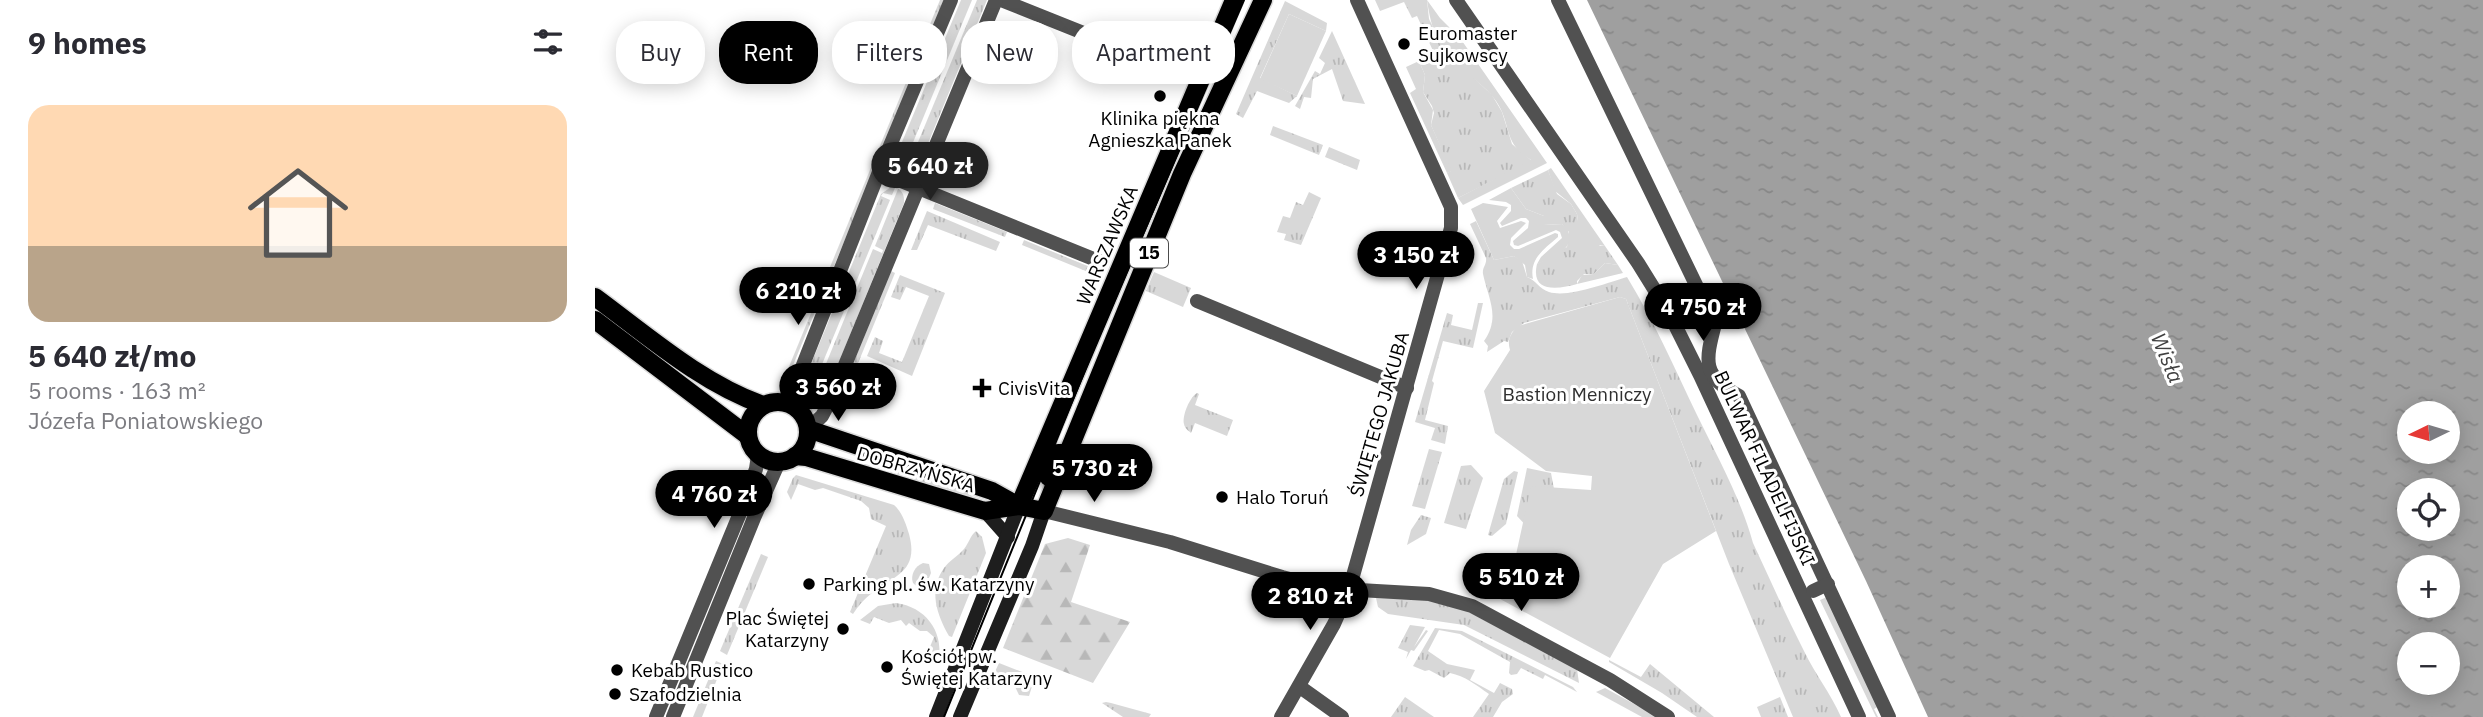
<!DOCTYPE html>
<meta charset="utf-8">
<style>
body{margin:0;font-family:"IBM Plex Sans",sans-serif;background:#f2f2f3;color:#2b2b33;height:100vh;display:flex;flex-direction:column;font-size:26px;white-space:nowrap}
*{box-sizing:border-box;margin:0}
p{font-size:23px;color:#7c7c81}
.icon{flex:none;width:38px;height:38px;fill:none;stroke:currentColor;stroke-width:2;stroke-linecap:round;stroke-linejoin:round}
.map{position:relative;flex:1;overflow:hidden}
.drawer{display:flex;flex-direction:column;background:#fff;width:595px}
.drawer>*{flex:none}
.banner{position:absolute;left:21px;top:21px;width:665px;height:63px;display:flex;gap:14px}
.needle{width:46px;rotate:265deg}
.fabs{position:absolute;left:1802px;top:401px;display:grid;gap:14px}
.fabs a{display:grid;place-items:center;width:63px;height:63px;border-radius:50%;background:#fff;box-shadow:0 4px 18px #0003;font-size:35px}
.price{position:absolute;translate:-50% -60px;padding:0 16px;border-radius:24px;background:#000;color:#fff;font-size:23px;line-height:46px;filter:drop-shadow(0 2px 4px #0008)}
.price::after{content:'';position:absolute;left:50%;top:42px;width:21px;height:16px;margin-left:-10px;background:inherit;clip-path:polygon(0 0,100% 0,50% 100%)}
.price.on{background:#222;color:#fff}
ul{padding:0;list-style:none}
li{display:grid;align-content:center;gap:14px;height:371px;padding:0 28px}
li+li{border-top:2px solid #e1e1e2}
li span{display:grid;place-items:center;height:217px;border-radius:21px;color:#555}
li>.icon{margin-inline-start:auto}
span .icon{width:126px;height:126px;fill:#fffc;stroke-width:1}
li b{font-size:30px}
h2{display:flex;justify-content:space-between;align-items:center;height:84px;padding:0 28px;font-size:30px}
.tag{padding:0 24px;border-radius:28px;background:#fff;box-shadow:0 4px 18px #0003;font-size:24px;line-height:63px}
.tag.on{background:#000;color:#fff}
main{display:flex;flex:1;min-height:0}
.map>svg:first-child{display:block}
</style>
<main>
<section class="drawer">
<h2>9 homes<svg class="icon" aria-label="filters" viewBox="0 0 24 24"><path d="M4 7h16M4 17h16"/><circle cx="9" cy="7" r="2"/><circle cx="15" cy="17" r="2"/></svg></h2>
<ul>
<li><span style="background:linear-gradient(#ffd9b3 65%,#b9a48a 0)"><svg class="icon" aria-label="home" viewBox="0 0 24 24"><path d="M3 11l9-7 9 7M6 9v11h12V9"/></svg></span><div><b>5 640 zł/mo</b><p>5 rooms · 163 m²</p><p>Józefa Poniatowskiego</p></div></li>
</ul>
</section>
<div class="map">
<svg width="1888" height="717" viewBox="0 0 1888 717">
<defs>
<pattern id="grass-tufts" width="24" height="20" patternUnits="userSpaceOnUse" patternTransform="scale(1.75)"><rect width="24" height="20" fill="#d8d8d8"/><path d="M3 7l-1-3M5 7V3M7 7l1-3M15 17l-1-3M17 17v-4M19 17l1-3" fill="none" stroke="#b8b8b8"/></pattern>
<pattern id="forest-firs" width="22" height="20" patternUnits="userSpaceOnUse" patternTransform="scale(1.75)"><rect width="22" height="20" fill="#d8d8d8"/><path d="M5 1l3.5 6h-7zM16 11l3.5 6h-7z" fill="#b8b8b8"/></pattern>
<pattern id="water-ripples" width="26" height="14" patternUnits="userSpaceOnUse" patternTransform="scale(1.75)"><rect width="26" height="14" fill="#9f9f9f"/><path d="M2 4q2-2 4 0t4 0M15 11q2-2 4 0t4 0" fill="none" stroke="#878787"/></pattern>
</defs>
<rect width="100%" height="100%" fill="#fff"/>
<g fill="url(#grass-tufts)">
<polygon points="345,0 349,0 194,375 191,374"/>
<polygon points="366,0 377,0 307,169 301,162 302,154"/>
<polygon points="382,0 392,0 325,163 321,169 311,171"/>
<polygon points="780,0 832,0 834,19 850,51 897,95 907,112 917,144 937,161 863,198 852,173 856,171 836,125 839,113 837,106 828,92 830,75 824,61 839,53 822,16 817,18 809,2 785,11"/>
<polygon points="690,1 732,23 731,31 694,14 665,78 702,96 694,103 662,91 648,118 641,114"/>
<polygon points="737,31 770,104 748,101 737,69 718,79 716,98 709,97 705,109 700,106 720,71 725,74 730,63 724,58"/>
<polygon points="678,126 728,145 724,155 675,135"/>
<polygon points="734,147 765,160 762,170 730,157"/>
<path d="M953,170L962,194L976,204L982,214L983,221L1005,246H1010L1023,265L1010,263L999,274H989L982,281V284C964,289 935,294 942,264L972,247L974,232L967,224L949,225V216L931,209L916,188Z"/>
<path d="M296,187C305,187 310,193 309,203L232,391L225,388L230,377L226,376L278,249L287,253L288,250L280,246L303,189L300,188L297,195L288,193L286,196L295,200L223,374L219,373L214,383L209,381L286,194Z"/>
<polygon points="714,192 726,198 706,245 689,240 691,234 682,232 688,216 695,218 701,202 708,205"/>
<polygon points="340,203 412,232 410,237 338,209"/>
<polygon points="332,211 405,242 401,251 333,225 322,250 316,250"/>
<path d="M881,221L899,260L919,256L927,261L932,277C941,280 944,289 954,292C974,298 1011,283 1032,277C1059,321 1080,369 1102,415C1122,456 1146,499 1158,543C1175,579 1191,616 1209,651C1220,674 1236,694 1246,717H1198L1134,564L1031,299L1025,297L929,323L917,332L913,342L909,341L892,352L893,346L889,341C906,317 893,298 888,274C887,267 892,265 891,258L875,224Z"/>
<polygon points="429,240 505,271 503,276 427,245"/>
<polygon points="296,271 300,273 250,395 247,398 244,398"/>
<polygon points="559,272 596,288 588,307 551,291"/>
<polygon points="305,275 350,293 317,376 272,356 280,337 288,341 284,353 307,362 334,296 311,287 305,300 296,297"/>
<polygon points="883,303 888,303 878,348 848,341 837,381 839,383 830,420 853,426 850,444 836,440 840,428 820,422 852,313 858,315 856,325 877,330"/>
<path d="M602,393L604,394L600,405L638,420L632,436L600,423L596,433C593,430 590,429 589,424C587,415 595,397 602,393Z"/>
<polygon points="834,449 847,452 830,509 817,506"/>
<polygon points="876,465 888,478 871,529 849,523 866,466"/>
<polygon points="302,468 378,491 376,497 303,477"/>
<polygon points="932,468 956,473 959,489 933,528 922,516"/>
<polygon points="919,471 923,472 911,524 897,536 893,535 909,479"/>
<path d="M201,475L299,505C307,512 311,524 314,534C324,571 301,575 277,593C269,599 263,606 258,614L255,612L291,526L276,519L274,508L266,501L228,488L220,490L203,484L196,500L192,492L198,478Z"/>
<polygon points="826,515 836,518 831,534 812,545 816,530"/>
<path d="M381,531L387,537L391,553L357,637L354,636C342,615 333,590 349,568C354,561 363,556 369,549C374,543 375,536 381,531Z"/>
<polygon points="166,554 173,557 132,655 125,651"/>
<path d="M328,563L334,564L336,573L331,585L324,588L318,583C315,575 320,566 328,563Z"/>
<polygon points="781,598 823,598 868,609 982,669 984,683 869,625 793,614 783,607"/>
<path d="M301,603C330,607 348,630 344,659L332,654L339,637L332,631H325L314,623L311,626L306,620L294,623L279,617L275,624L265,620L283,606Z"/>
<polygon points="815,625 830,627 819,647 831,630 833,631 819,651 816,650 811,659 813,652 803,648"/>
<path d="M840,628L867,631L978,687L982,692L950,675L948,679L926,668L922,674L916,675L914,673L915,662L865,634L844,630L833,651L852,664L880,670L875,680L899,693L905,683L917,689L918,694L907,702L898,717H878L894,694C881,685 870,676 855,673L849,678L834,670L830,671L818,666Z"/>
<polygon points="1014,660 1046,677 1055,664 1119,717 1102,717 1067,693 1014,662"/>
<polygon points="121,661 128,664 107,717 98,717"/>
<polygon points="404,663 440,677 434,696 424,695 416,678 392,689"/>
<polygon points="1010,688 1063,717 1047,717 1001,692"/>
<polygon points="810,697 839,717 796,717"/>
<polygon points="1185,697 1193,717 1166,717 1162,707"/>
<polygon points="511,702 516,703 556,714 554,717 528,717 507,703"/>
</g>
<polygon fill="url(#forest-firs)" points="473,538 495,545 476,602 535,622 498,683 408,648 450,544"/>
<g fill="#d8d8d8">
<path d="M832,0L845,18L865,38L952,163L868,205L863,198L936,160C907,143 917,124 901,101C890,85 871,74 857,60C841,44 835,22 832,0Z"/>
<polygon points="694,14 731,31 702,96 665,79"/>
<polygon points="824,61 830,75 828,92 838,110 836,125 857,171 852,173 815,93 821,89 811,67"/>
<polygon points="956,168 1010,246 996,244 989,240 984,230 982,214 976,204 960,191 953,170"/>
<path d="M916,188L931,209L949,216V225L967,224L972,228C982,250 958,257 942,264L946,257L967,238L965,232L961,230L923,246L919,245L918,241L933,228L934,221L931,218H926L907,226L905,223L916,211V205L911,202L894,200Z"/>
<path d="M888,203L913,207L902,221L905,228L926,221L931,223L916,238L915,245L919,249H924L960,233L963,234V237C949,249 934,259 938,279L932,277L930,265L919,256L899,260L876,209Z"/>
<polygon points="1010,263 1023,265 1028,273 982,284 987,275 999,274"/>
<path d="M1025,297L1031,299L1121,531L1068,564L1015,658L894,593L917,573L936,486L996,490L997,476L951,471L900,433L889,391L915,350C912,340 915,334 923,326Z"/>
<polygon points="1232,597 1284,706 1279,709 1283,717 1281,717 1225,600"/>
</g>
<path fill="url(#water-ripples)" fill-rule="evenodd" d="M992,0H1888V717H1333L1271,581ZM1815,413H1853V452H1815ZM1815,490H1853V528H1815ZM1815,567H1853V606H1815ZM1815,644H1853V682H1815Z"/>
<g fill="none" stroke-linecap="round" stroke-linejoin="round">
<defs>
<g id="primary">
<path d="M0,297C53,336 106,383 168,405"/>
<polyline points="0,320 153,436"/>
<circle cx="183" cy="432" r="30"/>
<polyline points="213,429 397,491 424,506"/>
<polyline points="200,456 211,457 390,511 424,506 449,511 587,174 668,0"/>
<polyline points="424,506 639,0"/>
</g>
</defs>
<use href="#primary" stroke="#dbdbdb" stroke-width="21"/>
<g stroke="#515151" stroke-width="14">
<polyline points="406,0 586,72"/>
<polyline points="861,0 1043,263 1074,313 1105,375 1264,717"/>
<path d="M963,0L1120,324C1110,362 1107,376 1144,396L1294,717"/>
<polyline points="284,172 506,262"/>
<polyline points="602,301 812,388"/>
<polyline points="193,403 284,172 356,0"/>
<polyline points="213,429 227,416 236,399 401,0"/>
<polyline points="449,511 575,542 687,577 729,588 834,594 877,606 1015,680 1073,717"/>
<polyline points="1218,591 1233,584"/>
<polyline points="705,687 747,717"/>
<polyline points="61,717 145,513 161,469 163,455"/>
<polyline points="78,717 159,518 184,462"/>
<polyline points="686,717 739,624 754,590 856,228 856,207 762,0"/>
</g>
<g stroke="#1e1e1e" stroke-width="14">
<polyline points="390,511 413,537"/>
<polyline points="341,717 424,506"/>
<polyline points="365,717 437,546 449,511"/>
</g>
<use href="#primary" stroke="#000" stroke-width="18"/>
<polyline stroke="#000" stroke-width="2" points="349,717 499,348 649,0"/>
</g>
<g fill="#000" stroke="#fff" stroke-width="2.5">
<circle cx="809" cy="44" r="7"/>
<circle cx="565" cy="96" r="7"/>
<path d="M383.5 377.5h7v7h7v7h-7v7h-7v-7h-7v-7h7z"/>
<circle cx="627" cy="497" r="7"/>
<circle cx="214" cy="584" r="7"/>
<circle cx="248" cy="629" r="7"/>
<circle cx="292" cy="667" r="7"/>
<circle cx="22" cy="670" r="7"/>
<circle cx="20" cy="694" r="7"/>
</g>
<g text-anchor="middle" stroke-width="6" stroke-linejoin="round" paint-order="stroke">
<rect fill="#fff" stroke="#4c4c4c" stroke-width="2" x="535" y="238.5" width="38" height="29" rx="5"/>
<g font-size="18" font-weight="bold" fill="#000">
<text x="554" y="259">15</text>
</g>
<g font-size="19" fill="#000" stroke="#fff" text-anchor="start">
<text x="823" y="40">Euromaster<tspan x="823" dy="22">Sujkowscy</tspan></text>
<text x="565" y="125" text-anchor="middle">Klinika piękna<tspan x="565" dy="22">Agnieszka Panek</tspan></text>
<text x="403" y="395">CivisVita</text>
<text x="641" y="504">Halo Toruń</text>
<text x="228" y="591">Parking pl. św. Katarzyny</text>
<text x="234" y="625" text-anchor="end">Plac Świętej<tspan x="234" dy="22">Katarzyny</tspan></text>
<text x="306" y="663">Kościół pw.<tspan x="306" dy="22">Świętej Katarzyny</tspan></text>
<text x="36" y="677">Kebab Rustico</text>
<text x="34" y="701">Szafodzielnia</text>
</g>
<g font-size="19" fill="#000" stroke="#fff">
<text transform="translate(512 245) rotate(-67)" y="7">WARSZAWSKA</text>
<text transform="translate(784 414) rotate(-74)" y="7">ŚWIĘTEGO JAKUBA</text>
<text transform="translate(1170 468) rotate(65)" y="7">BULWAR FILADELFIJSKI</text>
<text transform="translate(321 469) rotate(16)" y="7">DOBRZYŃSKA</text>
</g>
<g font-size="19" fill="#2f2f2f" stroke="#fff">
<text x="982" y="401">Bastion Menniczy</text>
</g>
<g font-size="21" font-style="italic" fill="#404040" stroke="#fff">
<text transform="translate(1572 358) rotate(67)" y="7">Wisła</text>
</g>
</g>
</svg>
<div class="fabs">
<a><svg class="needle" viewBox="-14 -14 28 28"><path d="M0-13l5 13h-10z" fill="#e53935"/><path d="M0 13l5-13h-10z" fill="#7c7c81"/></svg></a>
<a><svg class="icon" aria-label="locate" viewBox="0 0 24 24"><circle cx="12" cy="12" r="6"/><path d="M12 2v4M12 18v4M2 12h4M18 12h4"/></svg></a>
<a>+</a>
<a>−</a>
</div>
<b class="price on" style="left:335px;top:202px">5 640 zł</b>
<b class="price" style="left:821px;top:291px">3 150 zł</b>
<b class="price" style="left:203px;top:327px">6 210 zł</b>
<b class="price" style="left:1108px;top:343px">4 750 zł</b>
<b class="price" style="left:243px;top:423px">3 560 zł</b>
<b class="price" style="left:499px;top:504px">5 730 zł</b>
<b class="price" style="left:119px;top:530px">4 760 zł</b>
<b class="price" style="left:926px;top:613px">5 510 zł</b>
<b class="price" style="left:715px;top:632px">2 810 zł</b>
<div class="banner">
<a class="tag">Buy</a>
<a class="tag on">Rent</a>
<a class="tag">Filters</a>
<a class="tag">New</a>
<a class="tag">Apartment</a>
</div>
</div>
</main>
